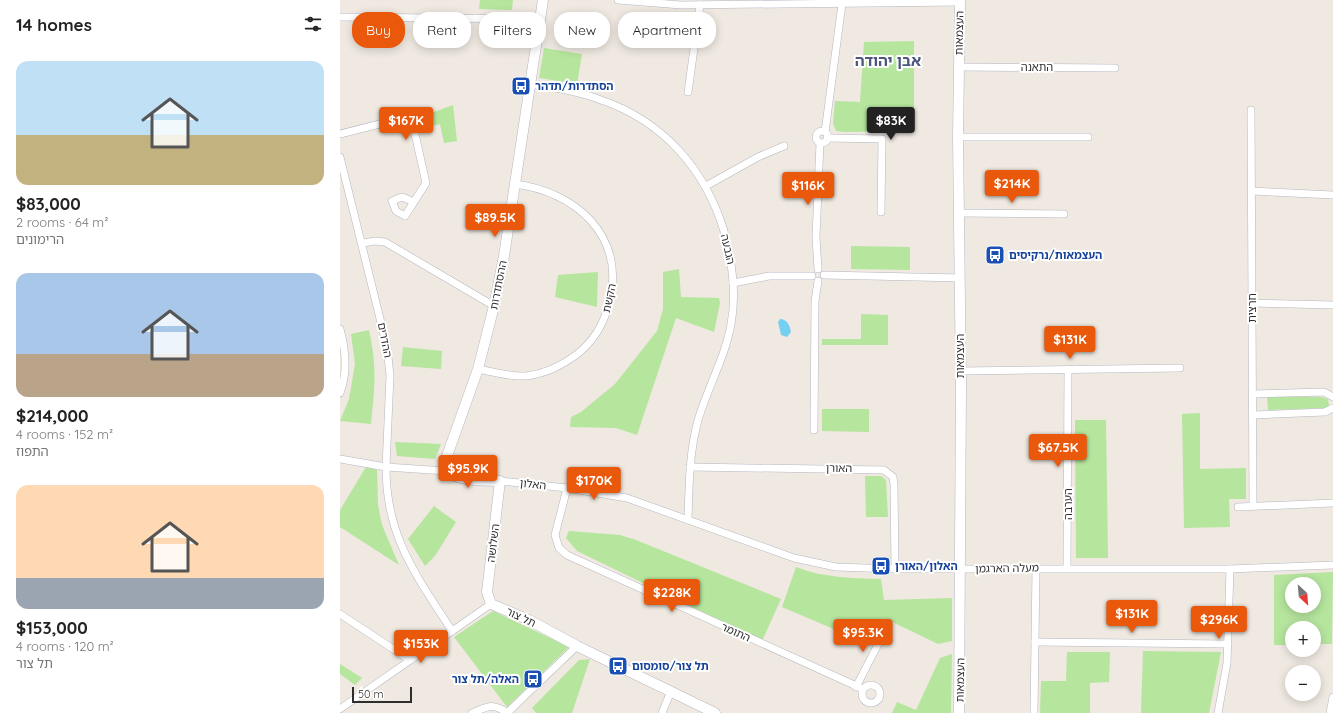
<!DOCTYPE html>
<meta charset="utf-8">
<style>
body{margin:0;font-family:Quicksand,"Noto Sans Hebrew",sans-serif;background:#f6f6f6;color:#222;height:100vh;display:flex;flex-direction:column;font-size:15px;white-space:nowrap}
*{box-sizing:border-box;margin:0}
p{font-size:13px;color:#767676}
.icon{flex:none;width:22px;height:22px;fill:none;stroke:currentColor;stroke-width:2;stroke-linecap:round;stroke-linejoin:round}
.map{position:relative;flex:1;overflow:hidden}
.side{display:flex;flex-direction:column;background:#fff;width:340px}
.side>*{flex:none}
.guide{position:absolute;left:12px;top:12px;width:380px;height:36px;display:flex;gap:8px}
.needle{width:26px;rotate:154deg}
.buttons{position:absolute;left:945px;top:577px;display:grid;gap:8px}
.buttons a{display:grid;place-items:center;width:36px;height:36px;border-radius:50%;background:#fff;box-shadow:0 2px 10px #0003;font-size:20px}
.scale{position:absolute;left:12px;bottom:10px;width:60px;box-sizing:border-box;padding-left:4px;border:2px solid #2e2e2e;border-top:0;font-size:11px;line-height:14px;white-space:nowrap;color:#2e2e2e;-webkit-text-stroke:3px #fff;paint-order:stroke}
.price{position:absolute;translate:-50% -34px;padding:0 9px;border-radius:4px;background:#ea580c;color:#fff;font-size:13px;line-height:26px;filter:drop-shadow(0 1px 2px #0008)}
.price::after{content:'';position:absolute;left:50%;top:24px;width:12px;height:9px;margin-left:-6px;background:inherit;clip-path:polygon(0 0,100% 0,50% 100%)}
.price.current{background:#222;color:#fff}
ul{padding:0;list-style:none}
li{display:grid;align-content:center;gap:8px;height:212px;padding:0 16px}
li span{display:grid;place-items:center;height:124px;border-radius:12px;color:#555}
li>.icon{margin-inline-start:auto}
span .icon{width:72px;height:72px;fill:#fffc;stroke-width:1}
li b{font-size:17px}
h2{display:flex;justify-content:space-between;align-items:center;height:48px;padding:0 16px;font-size:17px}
.tag{padding:0 14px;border-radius:16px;background:#fff;box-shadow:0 2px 10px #0003;font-size:14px;line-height:36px}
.tag.current{background:#ea580c;color:#fff}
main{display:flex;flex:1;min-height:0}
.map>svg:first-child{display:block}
</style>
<main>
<section class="side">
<h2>14 homes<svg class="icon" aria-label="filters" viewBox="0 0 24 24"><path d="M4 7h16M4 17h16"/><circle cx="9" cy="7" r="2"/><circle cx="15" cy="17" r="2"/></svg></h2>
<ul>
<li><span style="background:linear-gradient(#bfe0f5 60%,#c2b280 0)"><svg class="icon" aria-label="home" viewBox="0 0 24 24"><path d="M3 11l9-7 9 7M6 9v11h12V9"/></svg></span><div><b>$83,000</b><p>2 rooms · 64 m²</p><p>הרימונים</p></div></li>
<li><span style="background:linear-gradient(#a9c7e8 65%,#b9a48a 0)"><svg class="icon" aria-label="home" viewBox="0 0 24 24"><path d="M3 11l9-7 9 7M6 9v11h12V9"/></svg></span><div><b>$214,000</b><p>4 rooms · 152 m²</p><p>התפוז</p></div></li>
<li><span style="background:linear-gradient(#ffd9b3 75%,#9aa5b1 0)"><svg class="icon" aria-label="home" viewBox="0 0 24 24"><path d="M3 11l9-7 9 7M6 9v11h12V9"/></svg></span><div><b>$153,000</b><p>4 rooms · 120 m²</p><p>תל צור</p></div></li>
</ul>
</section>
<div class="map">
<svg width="993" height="713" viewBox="0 0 993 713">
<rect width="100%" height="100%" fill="#efe9e1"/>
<g fill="#b6e59e" fill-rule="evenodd">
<polygon points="140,0 173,0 172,10 139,9"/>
<polygon points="574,41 574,131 506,132 496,131 493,123 495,101 520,102 524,42"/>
<polygon points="204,48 242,54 237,84 199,78"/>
<polygon points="113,105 117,141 104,143 100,124 84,128 80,117"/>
<polygon points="511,246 570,247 570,270 511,269"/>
<polygon points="339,269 341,297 379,298 380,303 374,332 336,318 297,435 276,428 230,427 231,417 241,412 275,384 317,331 323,309 323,272"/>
<polygon points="258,272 257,307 215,297 218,275"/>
<polygon points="521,314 548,315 548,345 482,345 482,339 521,339"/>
<path d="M29,330C37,367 35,387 31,424L0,421L9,399L15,364L11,334Z"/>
<polygon points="63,347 102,351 101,369 61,366"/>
<polygon points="927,396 981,397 988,399 989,406 985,408 928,410"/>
<polygon points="482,409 529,409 529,432 482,431"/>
<polygon points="860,413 860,469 906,468 906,499 889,499 890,527 844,528 842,414"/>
<polygon points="735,420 766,420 768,558 736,558"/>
<polygon points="55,442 101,444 95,459 57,456"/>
<polygon points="26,467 37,470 38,505 42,525 59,565 0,527 0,510"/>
<polygon points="525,476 541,476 546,480 548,517 526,517"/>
<polygon points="94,506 116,522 95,556 85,566 68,539"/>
<polygon points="229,531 280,535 296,540 441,599 422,641 237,551 226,538"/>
<path d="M456,567C484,578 512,578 541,579L544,600L612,598V641L598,644L544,618L531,645L442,607Z"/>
<path d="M993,572L992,644H974V628H952V645H934V575ZM952,584H974V606H952Z"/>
<polygon points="153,611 229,647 167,707 114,637"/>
<polygon points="803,651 881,652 869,713 801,713"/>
<polygon points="727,652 770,652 769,682 750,683 750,713 700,713 701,681 726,681"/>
<polygon points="612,654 611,713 552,713 557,702 576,710 600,658"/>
<polygon points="250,659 232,713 196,713 192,708 239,660"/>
<polygon points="0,664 22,678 15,685 0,674"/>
</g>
<path fill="#75cff0" d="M440,319C447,319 450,326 451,332L447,337L441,335L438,322Z"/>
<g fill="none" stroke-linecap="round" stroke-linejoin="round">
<defs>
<g id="street">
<polyline points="278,0 341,5 620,2"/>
<polyline points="0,17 193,19 200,21"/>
<polyline points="619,67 775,68"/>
<path d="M190,84C214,88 238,91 261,100C323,121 365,169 384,231C392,261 397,293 391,324C385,359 366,390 357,424C349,456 349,488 348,520"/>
<polyline points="348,92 360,5"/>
<polyline points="911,110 913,506"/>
<circle cx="482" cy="137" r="6"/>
<polyline points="485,132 502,4"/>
<polyline points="0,134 71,116 86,183 65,216 56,211 52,201 62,197 74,202"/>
<polyline points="618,137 748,137"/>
<polyline points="487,138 542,139 541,212"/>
<polyline points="0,157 47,347 50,376 46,467 106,471"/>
<polyline points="366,186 418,157 444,146"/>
<polyline points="912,191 993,195"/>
<polyline points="619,213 724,214"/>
<polyline points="23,243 35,241 45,242 154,306"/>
<polyline points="478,269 476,237 480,143"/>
<polyline points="484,275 620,278"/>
<polyline points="393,283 429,276 472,276"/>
<polyline points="912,303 993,305"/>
<path d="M0,329C6,351 8,372 0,393"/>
<path d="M138,369C154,372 170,377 186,376C205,374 221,366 236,355C253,342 264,324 269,303C287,236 235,191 174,184"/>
<polyline points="621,371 840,368"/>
<polyline points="913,394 984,392 993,397"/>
<polyline points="913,415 985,412 993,408"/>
<polyline points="474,430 475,301 478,281"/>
<path d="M0,459L46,467C46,537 76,575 112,631"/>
<polyline points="350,467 544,470 553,477 554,484 555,569"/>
<polyline points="160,481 227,488 287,498 454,558 496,567 555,569 890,569 993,565"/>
<polyline points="227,488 215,535 219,548 227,555 523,689"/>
<polyline points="898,507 993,503"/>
<polyline points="727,568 728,369"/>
<polyline points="0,614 70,660"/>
<polyline points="695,642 888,644"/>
<circle cx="531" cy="694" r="9"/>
<polyline points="516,687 547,627"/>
<polyline points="0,709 151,604"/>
<path d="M132,713C149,706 152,703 168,713"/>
<polyline points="167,713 237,646"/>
<polyline points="322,713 331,691"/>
<polyline points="694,713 696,568"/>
<polyline points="878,713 887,663 890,569"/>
<polyline points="990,713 993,697"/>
</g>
<g id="secondary">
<path d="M203,0L164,256L154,306L138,369L107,456L105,465L106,471C119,482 144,480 160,481L147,592L151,604L189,620L237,646L375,713"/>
<polyline points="619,713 621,386 618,137 620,0"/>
</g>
</defs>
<use href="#street" stroke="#b4b7c1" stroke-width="8"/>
<use href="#secondary" stroke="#b4b7c1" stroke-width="11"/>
<use href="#street" stroke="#fff" stroke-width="7"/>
<use href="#secondary" stroke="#fff" stroke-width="10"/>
</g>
<defs>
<symbol id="bus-square" viewBox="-11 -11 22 22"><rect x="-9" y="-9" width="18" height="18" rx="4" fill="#1a4fb4" stroke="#fff"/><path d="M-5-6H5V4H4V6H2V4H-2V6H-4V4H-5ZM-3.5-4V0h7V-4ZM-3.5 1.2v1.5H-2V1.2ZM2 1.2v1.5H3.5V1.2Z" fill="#fff"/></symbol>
</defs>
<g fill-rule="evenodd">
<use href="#bus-square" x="170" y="75" width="22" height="22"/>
<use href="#bus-square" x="644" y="244" width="22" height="22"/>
<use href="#bus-square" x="530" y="555" width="22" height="22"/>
<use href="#bus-square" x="267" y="655" width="22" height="22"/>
<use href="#bus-square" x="182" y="668" width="22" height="22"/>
</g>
<g text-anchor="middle" stroke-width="4" stroke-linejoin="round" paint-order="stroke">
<g font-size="11" fill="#2e2e2e" stroke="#fff">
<text transform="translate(619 33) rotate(-89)" y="4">העצמאות</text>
<text x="697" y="71">התאנה</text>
<text transform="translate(388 249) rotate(77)" y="4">הגבעה</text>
<text transform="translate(158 285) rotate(-79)" y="4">ההסתדרות</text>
<text transform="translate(269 298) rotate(-78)" y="4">הקשת</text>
<text transform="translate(912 308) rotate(-90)" y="4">חרצית</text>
<text transform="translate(45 340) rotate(79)" y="4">ההדרים</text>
<text transform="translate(620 356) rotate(-90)" y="4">העצמאות</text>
<text transform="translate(499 468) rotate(1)" y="4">האורן</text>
<text transform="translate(193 484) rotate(6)" y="4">האלון</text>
<text transform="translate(728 504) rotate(-90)" y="4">הערבה</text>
<text transform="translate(153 543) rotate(-83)" y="4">השלושה</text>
<text transform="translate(667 568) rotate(-1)" y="4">מעלה הארגמן</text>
<text transform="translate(181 617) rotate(25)" y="4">תל צור</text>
<text transform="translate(396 632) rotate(24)" y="4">התומר</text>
<text transform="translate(620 680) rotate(-89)" y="4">העצמאות</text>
</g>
<g font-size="11" font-weight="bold" fill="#164399" stroke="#fff" text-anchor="start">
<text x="195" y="90">הסתדרות/תדהר</text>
<text x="669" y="259">העצמאות/נרקיסים</text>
<text x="555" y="570">האלון/האורן</text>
<text x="292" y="670">תל צור/סומסום</text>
<text x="179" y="683" text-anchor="end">האלה/תל צור</text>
</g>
<g font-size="15" font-weight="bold" fill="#4d5680" stroke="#fff">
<text x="548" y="66">אבן יהודה</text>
</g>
</g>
</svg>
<div class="buttons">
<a><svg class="needle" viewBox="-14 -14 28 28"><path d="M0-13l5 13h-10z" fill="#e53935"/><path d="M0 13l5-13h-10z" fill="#767676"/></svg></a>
<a>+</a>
<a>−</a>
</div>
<div class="scale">50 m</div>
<b class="price" style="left:66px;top:141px">$167K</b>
<b class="price current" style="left:551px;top:141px">$83K</b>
<b class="price" style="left:672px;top:204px">$214K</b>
<b class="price" style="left:468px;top:206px">$116K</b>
<b class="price" style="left:155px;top:238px">$89.5K</b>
<b class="price" style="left:730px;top:360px">$131K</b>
<b class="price" style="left:718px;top:468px">$67.5K</b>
<b class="price" style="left:128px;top:489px">$95.9K</b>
<b class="price" style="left:254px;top:501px">$170K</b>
<b class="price" style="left:332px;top:613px">$228K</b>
<b class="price" style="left:792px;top:634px">$131K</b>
<b class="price" style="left:879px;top:640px">$296K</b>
<b class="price" style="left:523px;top:653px">$95.3K</b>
<b class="price" style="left:81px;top:664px">$153K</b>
<div class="guide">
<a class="tag current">Buy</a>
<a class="tag">Rent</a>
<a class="tag">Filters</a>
<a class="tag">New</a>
<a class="tag">Apartment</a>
</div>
</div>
</main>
